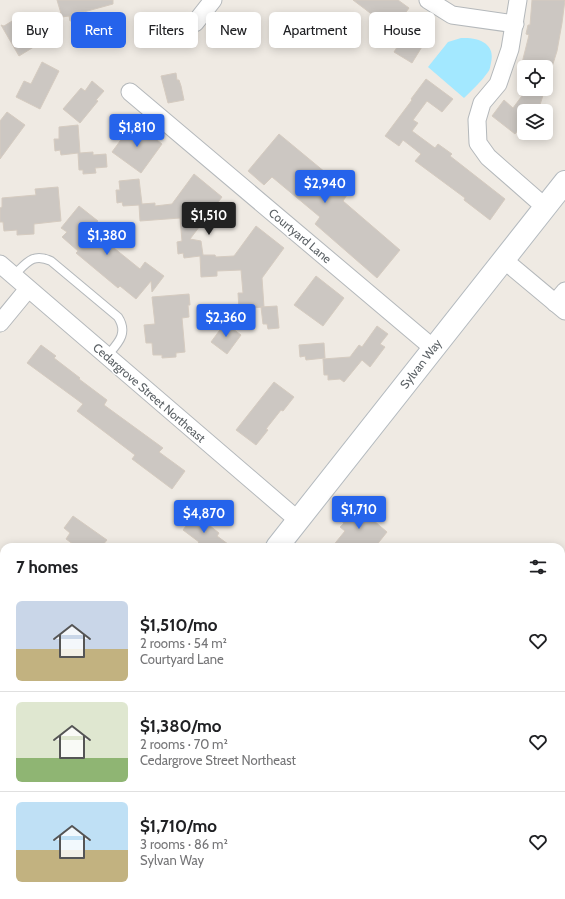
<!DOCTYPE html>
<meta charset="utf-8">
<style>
body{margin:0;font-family:Cabin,sans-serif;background:#f6f6f6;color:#202124;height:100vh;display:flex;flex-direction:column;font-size:15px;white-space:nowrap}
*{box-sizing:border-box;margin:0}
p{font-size:13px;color:#757577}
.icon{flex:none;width:22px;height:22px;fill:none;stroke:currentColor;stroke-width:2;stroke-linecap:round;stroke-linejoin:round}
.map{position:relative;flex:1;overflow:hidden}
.side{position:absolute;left:0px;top:543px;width:565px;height:356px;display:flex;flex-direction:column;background:#fff;border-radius:12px 12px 0 0;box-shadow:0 2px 10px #0003}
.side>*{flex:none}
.hud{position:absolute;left:12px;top:12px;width:541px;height:36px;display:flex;gap:8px}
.buttons{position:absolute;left:517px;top:60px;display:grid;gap:8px}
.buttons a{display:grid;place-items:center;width:36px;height:36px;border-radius:6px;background:#fff;box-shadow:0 2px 10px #0003;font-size:20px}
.price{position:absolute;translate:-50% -34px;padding:0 9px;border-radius:4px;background:#2563eb;color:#fff;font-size:13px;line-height:26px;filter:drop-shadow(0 1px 2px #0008)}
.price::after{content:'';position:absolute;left:50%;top:24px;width:12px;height:9px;margin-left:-6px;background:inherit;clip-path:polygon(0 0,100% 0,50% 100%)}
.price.current{background:#222;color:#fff}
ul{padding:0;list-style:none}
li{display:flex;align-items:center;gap:12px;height:100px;padding:0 16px}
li+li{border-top:1px solid #e0e0e0}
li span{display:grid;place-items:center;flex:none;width:112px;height:80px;border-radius:6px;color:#555}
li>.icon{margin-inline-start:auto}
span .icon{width:48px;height:48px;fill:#fffc;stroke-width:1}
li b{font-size:17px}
h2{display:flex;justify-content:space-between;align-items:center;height:48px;padding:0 16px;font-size:17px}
.pill{padding:0 14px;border-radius:6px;background:#fff;box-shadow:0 2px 10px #0003;font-size:14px;line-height:36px}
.pill.current{background:#2563eb;color:#fff}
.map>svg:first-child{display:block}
</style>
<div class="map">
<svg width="565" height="899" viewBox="0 0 565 899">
<rect width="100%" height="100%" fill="#efeae3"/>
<path fill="#a3e8ff" d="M461,38C478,37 496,43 491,63C490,67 490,70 488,72C481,82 472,90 464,98L428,67L448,42Z"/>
<g fill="#ccc7c2" stroke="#d5cbc0">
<polygon points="57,0 113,0 113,4 80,13 81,18 70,21 69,16 62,17"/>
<polygon points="353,0 398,0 409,8 404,15 431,32 412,63 394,52 403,38"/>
<polygon points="532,0 565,0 562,23 557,51 552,67 521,67 529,35 526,34 528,25 530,25"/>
<polygon points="17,18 24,30 41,33 45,40 19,56 1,25 4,26"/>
<polygon points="42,62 59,71 40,109 16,97 24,81 31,84"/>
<polygon points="176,73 177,80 179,80 181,86 184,100 168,103 161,76"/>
<polygon points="426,79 453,99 442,112 427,101 413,120 418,123 412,131 435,148 438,144 452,154 450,156 505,199 490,220 464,200 465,198 415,161 421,154 403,140 399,146 385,136 412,100 411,99"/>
<polygon points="92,81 104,91 96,100 98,101 80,123 63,109 81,88 85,91"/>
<polygon points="527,89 545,89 538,111 524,111 524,122 515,134 492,116 504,100 513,108"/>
<polygon points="7,112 25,125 0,159 0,121"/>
<polygon points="134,122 162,144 141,173 112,152"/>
<polygon points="78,125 80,153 93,152 93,155 106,154 107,167 95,168 96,173 83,174 83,170 79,170 78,153 61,155 60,150 55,151 54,139 59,139 59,127"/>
<polygon points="279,134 349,192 343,201 400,250 377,278 315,224 320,217 272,177 264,185 248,171"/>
<polygon points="194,174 222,197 190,239 201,241 203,255 215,255 216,257 234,256 256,226 284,248 262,278 264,307 239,309 238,293 243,293 241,270 217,271 217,276 201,277 200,256 184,258 183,253 178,254 177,242 182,241 180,218 140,221 139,205 123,206 122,202 117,203 116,190 120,190 119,181 139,179 142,204 155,203 155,206 172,204"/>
<polygon points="58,187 61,221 34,224 34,234 17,235 17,230 4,231 3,222 0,222 0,208 2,207 2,198 36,195 35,189"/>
<polygon points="79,206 98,221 92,228 114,248 140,269 145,262 164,276 152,292 151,281 136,299 120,286 118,288 76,253 78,251 62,237 67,232 61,228"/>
<polygon points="316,276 344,298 323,326 294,305"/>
<polygon points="189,294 190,305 188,305 189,317 182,318 185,352 176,353 176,357 162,358 162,355 153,355 152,343 146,343 144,325 155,324 152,297"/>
<polygon points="277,306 279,328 268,329 267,324 263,324 261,307"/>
<polygon points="225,323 241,335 227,354 211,342"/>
<polygon points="377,326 388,334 380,344 385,347 370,367 362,360 344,382 340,379 328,380 328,375 324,375 323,359 350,357 359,345 362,347"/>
<polygon points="324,343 325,358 306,360 305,356 300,357 299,345"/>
<polygon points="41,345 56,356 54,358 80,378 79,379 107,400 104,405 163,448 159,452 185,471 172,489 132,459 135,455 77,411 83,404 27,363"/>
<polygon points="274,382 294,397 283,411 281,410 266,429 268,430 256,445 236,430"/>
<polygon points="353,503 387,532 375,547 332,547 345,531 340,527 344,523 340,520"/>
<polygon points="195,514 219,533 217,536 232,547 195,547 199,542 183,530"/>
<polygon points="73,516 107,540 101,547 77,547 66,539 70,533 64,528"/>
</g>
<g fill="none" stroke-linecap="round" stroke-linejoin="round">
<defs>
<path id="service" d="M13,276C26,264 32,252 51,261L118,317C129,334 117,344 107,356"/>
<g id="minor">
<polyline points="428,0 452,15 515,24"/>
<polyline points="518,0 510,49 498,84 482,103 477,120 478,143 488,157 545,207"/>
<polyline points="195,23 213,0"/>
<polyline points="130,92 433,348"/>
<polyline points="504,260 565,311"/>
<polyline points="0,264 299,521"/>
<polyline points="555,303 565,291"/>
<polyline points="0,323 28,289"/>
<polyline points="0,581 4,580"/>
<polyline points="561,750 565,753"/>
<polyline points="195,895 200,899"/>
<polyline points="518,895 520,899"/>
<polyline points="404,899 406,895"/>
</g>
<g id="secondary">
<polyline points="277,547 565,182"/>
<polyline points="0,896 4,891"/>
</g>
</defs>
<use href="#service" stroke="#b4b8bb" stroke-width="10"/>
<use href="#minor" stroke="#b4b8bb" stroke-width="19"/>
<use href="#secondary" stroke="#b4babf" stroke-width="24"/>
<use href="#service" stroke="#fff" stroke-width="8"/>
<use href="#minor" stroke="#fff" stroke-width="17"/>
<use href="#secondary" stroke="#fff" stroke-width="22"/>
</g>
<g text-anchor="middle" stroke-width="3" stroke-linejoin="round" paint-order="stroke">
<g font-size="12" fill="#5b6165" stroke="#fff">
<text transform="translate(300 236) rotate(40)" y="4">Courtyard Lane</text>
<text transform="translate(421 364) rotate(-52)" y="4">Sylvan Way</text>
<text transform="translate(149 393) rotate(41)" y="4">Cedargrove Street Northeast</text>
</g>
</g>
</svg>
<div class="buttons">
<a><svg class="icon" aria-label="locate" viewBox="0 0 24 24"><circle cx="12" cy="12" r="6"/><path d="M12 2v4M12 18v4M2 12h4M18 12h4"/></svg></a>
<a><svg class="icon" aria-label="layers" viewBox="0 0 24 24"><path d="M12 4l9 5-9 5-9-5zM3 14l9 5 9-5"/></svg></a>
</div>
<b class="price" style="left:137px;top:148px">$1,810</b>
<b class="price" style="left:325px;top:204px">$2,940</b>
<b class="price current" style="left:209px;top:236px">$1,510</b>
<b class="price" style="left:107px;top:256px">$1,380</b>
<b class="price" style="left:226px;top:338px">$2,360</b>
<b class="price" style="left:359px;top:530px">$1,710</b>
<b class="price" style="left:204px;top:534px">$4,870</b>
<div class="hud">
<a class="pill">Buy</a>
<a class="pill current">Rent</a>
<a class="pill">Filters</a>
<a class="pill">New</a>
<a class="pill">Apartment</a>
<a class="pill">House</a>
</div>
<section class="side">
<h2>7 homes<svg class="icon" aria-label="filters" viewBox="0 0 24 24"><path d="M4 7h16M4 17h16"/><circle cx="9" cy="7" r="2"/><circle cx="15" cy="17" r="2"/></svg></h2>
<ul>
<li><span style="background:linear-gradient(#c9d6e8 60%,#c2b280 0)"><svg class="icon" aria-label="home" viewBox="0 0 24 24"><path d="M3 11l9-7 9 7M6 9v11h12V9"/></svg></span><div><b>$1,510/mo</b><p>2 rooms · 54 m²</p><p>Courtyard Lane</p></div><svg class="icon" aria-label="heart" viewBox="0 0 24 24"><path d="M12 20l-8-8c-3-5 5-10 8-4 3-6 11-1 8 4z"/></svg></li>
<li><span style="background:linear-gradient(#dfe7d0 70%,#8fb573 0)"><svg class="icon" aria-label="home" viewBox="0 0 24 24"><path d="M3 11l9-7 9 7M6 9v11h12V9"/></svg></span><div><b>$1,380/mo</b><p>2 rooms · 70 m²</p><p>Cedargrove Street Northeast</p></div><svg class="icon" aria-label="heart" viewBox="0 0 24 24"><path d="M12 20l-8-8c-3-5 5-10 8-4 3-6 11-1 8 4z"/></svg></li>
<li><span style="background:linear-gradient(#bfe0f5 60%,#c2b280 0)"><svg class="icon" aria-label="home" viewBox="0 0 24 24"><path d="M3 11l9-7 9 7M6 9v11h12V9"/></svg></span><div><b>$1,710/mo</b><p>3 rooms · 86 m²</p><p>Sylvan Way</p></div><svg class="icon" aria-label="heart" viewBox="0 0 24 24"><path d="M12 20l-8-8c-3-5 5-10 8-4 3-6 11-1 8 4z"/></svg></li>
</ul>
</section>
</div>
